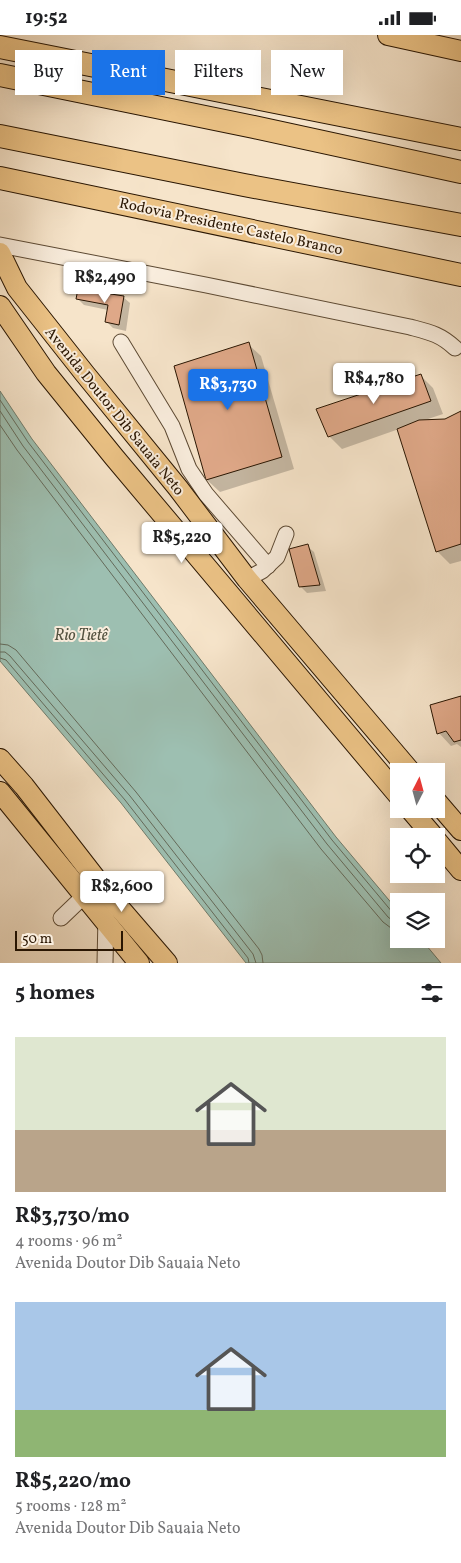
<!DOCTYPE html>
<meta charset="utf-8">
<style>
body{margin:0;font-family:Vollkorn,serif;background:#f2f2f2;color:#202124;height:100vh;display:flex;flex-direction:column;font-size:19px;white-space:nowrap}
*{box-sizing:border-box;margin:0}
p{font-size:16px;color:#757577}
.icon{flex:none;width:28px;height:28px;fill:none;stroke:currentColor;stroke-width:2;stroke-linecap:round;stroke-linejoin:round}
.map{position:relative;height:928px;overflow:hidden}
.details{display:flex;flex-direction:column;background:#fff;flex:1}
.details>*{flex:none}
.top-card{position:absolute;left:15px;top:15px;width:431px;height:45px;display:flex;gap:10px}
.needle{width:32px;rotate:6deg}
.fabs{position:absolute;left:390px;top:728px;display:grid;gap:10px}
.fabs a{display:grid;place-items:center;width:55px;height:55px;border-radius:0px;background:#fff;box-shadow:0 5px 20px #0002;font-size:25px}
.scale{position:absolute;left:15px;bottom:12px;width:108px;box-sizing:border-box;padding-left:5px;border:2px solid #2a1602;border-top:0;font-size:14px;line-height:18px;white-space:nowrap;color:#2a1602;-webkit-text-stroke:4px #f9eddd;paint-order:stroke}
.price{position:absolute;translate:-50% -42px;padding:0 11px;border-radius:5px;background:#fff;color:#222;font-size:16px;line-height:32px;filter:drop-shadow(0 1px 2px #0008)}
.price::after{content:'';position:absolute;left:50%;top:30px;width:15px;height:11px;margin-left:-8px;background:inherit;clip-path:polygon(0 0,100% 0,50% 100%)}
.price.on{background:#1a73e8;color:#fff}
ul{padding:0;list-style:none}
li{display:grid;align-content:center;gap:10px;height:265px;padding:0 15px}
li span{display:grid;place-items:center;height:155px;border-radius:0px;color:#555}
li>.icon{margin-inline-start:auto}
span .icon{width:90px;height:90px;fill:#fffc;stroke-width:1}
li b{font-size:21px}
h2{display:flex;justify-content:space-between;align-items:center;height:60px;padding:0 15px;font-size:21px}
.tag{padding:0 18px;border-radius:0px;background:#fff;box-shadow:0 5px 20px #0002;font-size:18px;line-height:45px}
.tag.on{background:#1a73e8;color:#fff}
.status{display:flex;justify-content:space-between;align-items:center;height:35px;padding:0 25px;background:#fff;direction:ltr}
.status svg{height:14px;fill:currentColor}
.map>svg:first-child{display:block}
</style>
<div class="status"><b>19:52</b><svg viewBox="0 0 49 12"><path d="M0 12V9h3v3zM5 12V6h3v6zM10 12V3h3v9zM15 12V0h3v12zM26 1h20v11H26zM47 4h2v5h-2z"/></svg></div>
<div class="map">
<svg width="461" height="928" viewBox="0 0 461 928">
<rect width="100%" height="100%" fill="#f6e4ca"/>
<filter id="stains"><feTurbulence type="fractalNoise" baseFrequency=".004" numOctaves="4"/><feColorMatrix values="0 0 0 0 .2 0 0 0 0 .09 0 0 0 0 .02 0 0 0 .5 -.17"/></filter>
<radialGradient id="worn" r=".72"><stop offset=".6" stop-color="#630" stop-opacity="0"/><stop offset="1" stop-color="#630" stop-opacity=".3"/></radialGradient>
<polygon fill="#9dbfb1" stroke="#6f7b6b" points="0,356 32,404 336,802 399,877 399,904 421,904 441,928 246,928 121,768 0,626"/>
<g fill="#0003">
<polygon points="123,262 130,268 126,296 113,293 106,286 108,275 84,270 78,264"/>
<polygon points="248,309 261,321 294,434 220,457 207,445 175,331"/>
<polygon points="420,340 433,353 443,379 425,385 445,385 461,377 461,526 450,529 437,516 399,394 342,414 329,401"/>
<polygon points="307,511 314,517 326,556 307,558 300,551"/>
<polygon points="461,662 461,712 457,709 451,711 439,698"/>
</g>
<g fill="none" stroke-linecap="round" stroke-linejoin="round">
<g stroke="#646a5a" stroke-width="1">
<polyline points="0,365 28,407 332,805 393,878 399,880"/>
<polyline points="0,376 23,411 327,809 388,882 393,886 399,886"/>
<polyline points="0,390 17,415 321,814 383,887 391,893 399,894"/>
<polyline points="0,609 8,610 16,615 136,757 259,914 262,920 263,928"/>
<polyline points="0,617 5,617 10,621 130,761 253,919 256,928"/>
<polyline points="0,623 6,625 125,765 248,923 249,928"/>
</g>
</g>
<g fill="#dfa888" stroke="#2a1602">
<polygon points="78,254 124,261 119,290 105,287 108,270 76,264"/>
<polygon points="249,307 282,422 206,445 174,331"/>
<polygon points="421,339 431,366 328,402 316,374"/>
<polygon points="461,376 461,509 436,517 397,394 419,385 445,384"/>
<polygon points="308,509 320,550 299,552 289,514"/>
<polygon points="461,661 461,705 454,707 446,696 437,699 430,670"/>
</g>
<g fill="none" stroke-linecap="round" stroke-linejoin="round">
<defs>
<g id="minor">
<path d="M0,210L206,250L410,292C429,297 440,299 455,313"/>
<polyline points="121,307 172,391 189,434 206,459 268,531"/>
<polyline points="247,544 262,536 277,522 286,499"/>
<polyline points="61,883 84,861"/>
<polyline points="105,928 106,882"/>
</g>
<g id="major">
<polyline points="388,0 461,16"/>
<polyline points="0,218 17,253 85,339 178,453 247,544 410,736"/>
<polyline points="0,271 46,338 114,422 399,761"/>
<polyline points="0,724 24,751 110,862 167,928"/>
<polyline points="0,757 139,928"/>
<polyline points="436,766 461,795"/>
<polyline points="410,774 433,801"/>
<polyline points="436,805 461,835"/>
</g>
<g id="highway">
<polyline points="0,12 461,104"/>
<polyline points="0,40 254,92 461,137"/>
<polyline points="0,101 244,150 461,190"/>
<polyline points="0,143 461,240"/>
</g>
</defs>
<use href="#minor" stroke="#5d4a34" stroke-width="17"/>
<use href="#major" stroke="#2a1602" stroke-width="22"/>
<use href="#highway" stroke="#2a1602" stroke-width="24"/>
<use href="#minor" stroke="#f9eddd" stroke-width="15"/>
<use href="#major" stroke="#ebc285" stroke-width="20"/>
<use href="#highway" stroke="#ebc285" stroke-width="22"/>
</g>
<g text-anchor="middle" stroke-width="4" stroke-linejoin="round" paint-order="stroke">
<g font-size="15" fill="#2a1602" stroke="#f9eddd">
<text transform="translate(231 191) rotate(12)" y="5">Rodovia Presidente Castelo Branco</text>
<text transform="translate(115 376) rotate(51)" y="5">Avenida Doutor Dib Sauaia Neto</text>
</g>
<g font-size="16" font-style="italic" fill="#52513f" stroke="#f9eddd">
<text x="81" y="605">Rio Tietê</text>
</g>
</g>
<rect width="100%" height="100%" filter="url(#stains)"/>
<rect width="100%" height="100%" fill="url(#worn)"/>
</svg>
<div class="fabs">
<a><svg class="needle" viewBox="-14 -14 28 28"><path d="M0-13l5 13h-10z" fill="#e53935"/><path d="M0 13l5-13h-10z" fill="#757577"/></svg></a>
<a><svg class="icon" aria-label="locate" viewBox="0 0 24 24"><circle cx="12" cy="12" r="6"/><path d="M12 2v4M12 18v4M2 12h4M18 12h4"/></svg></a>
<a><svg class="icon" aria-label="layers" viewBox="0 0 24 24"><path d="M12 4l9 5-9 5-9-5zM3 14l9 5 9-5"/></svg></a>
</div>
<div class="scale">50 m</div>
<b class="price" style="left:105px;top:269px">R$2,490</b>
<b class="price" style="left:374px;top:370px">R$4,780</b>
<b class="price on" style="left:228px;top:376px">R$3,730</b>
<b class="price" style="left:182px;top:529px">R$5,220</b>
<b class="price" style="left:122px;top:878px">R$2,600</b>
<div class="top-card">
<a class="tag">Buy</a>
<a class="tag on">Rent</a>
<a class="tag">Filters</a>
<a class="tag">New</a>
</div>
</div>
<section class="details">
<h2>5 homes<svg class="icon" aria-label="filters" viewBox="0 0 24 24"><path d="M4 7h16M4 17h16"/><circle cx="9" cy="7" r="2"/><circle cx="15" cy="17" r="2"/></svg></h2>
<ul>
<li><span style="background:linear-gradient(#dfe7d0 60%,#b9a48a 0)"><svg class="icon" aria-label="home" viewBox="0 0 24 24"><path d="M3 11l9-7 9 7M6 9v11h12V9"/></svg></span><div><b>R$3,730/mo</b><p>4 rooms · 96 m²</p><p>Avenida Doutor Dib Sauaia Neto</p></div></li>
<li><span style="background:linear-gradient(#a9c7e8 70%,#8fb573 0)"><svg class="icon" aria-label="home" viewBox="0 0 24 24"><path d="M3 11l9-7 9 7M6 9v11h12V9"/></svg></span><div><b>R$5,220/mo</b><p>5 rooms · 128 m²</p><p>Avenida Doutor Dib Sauaia Neto</p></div></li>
</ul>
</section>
